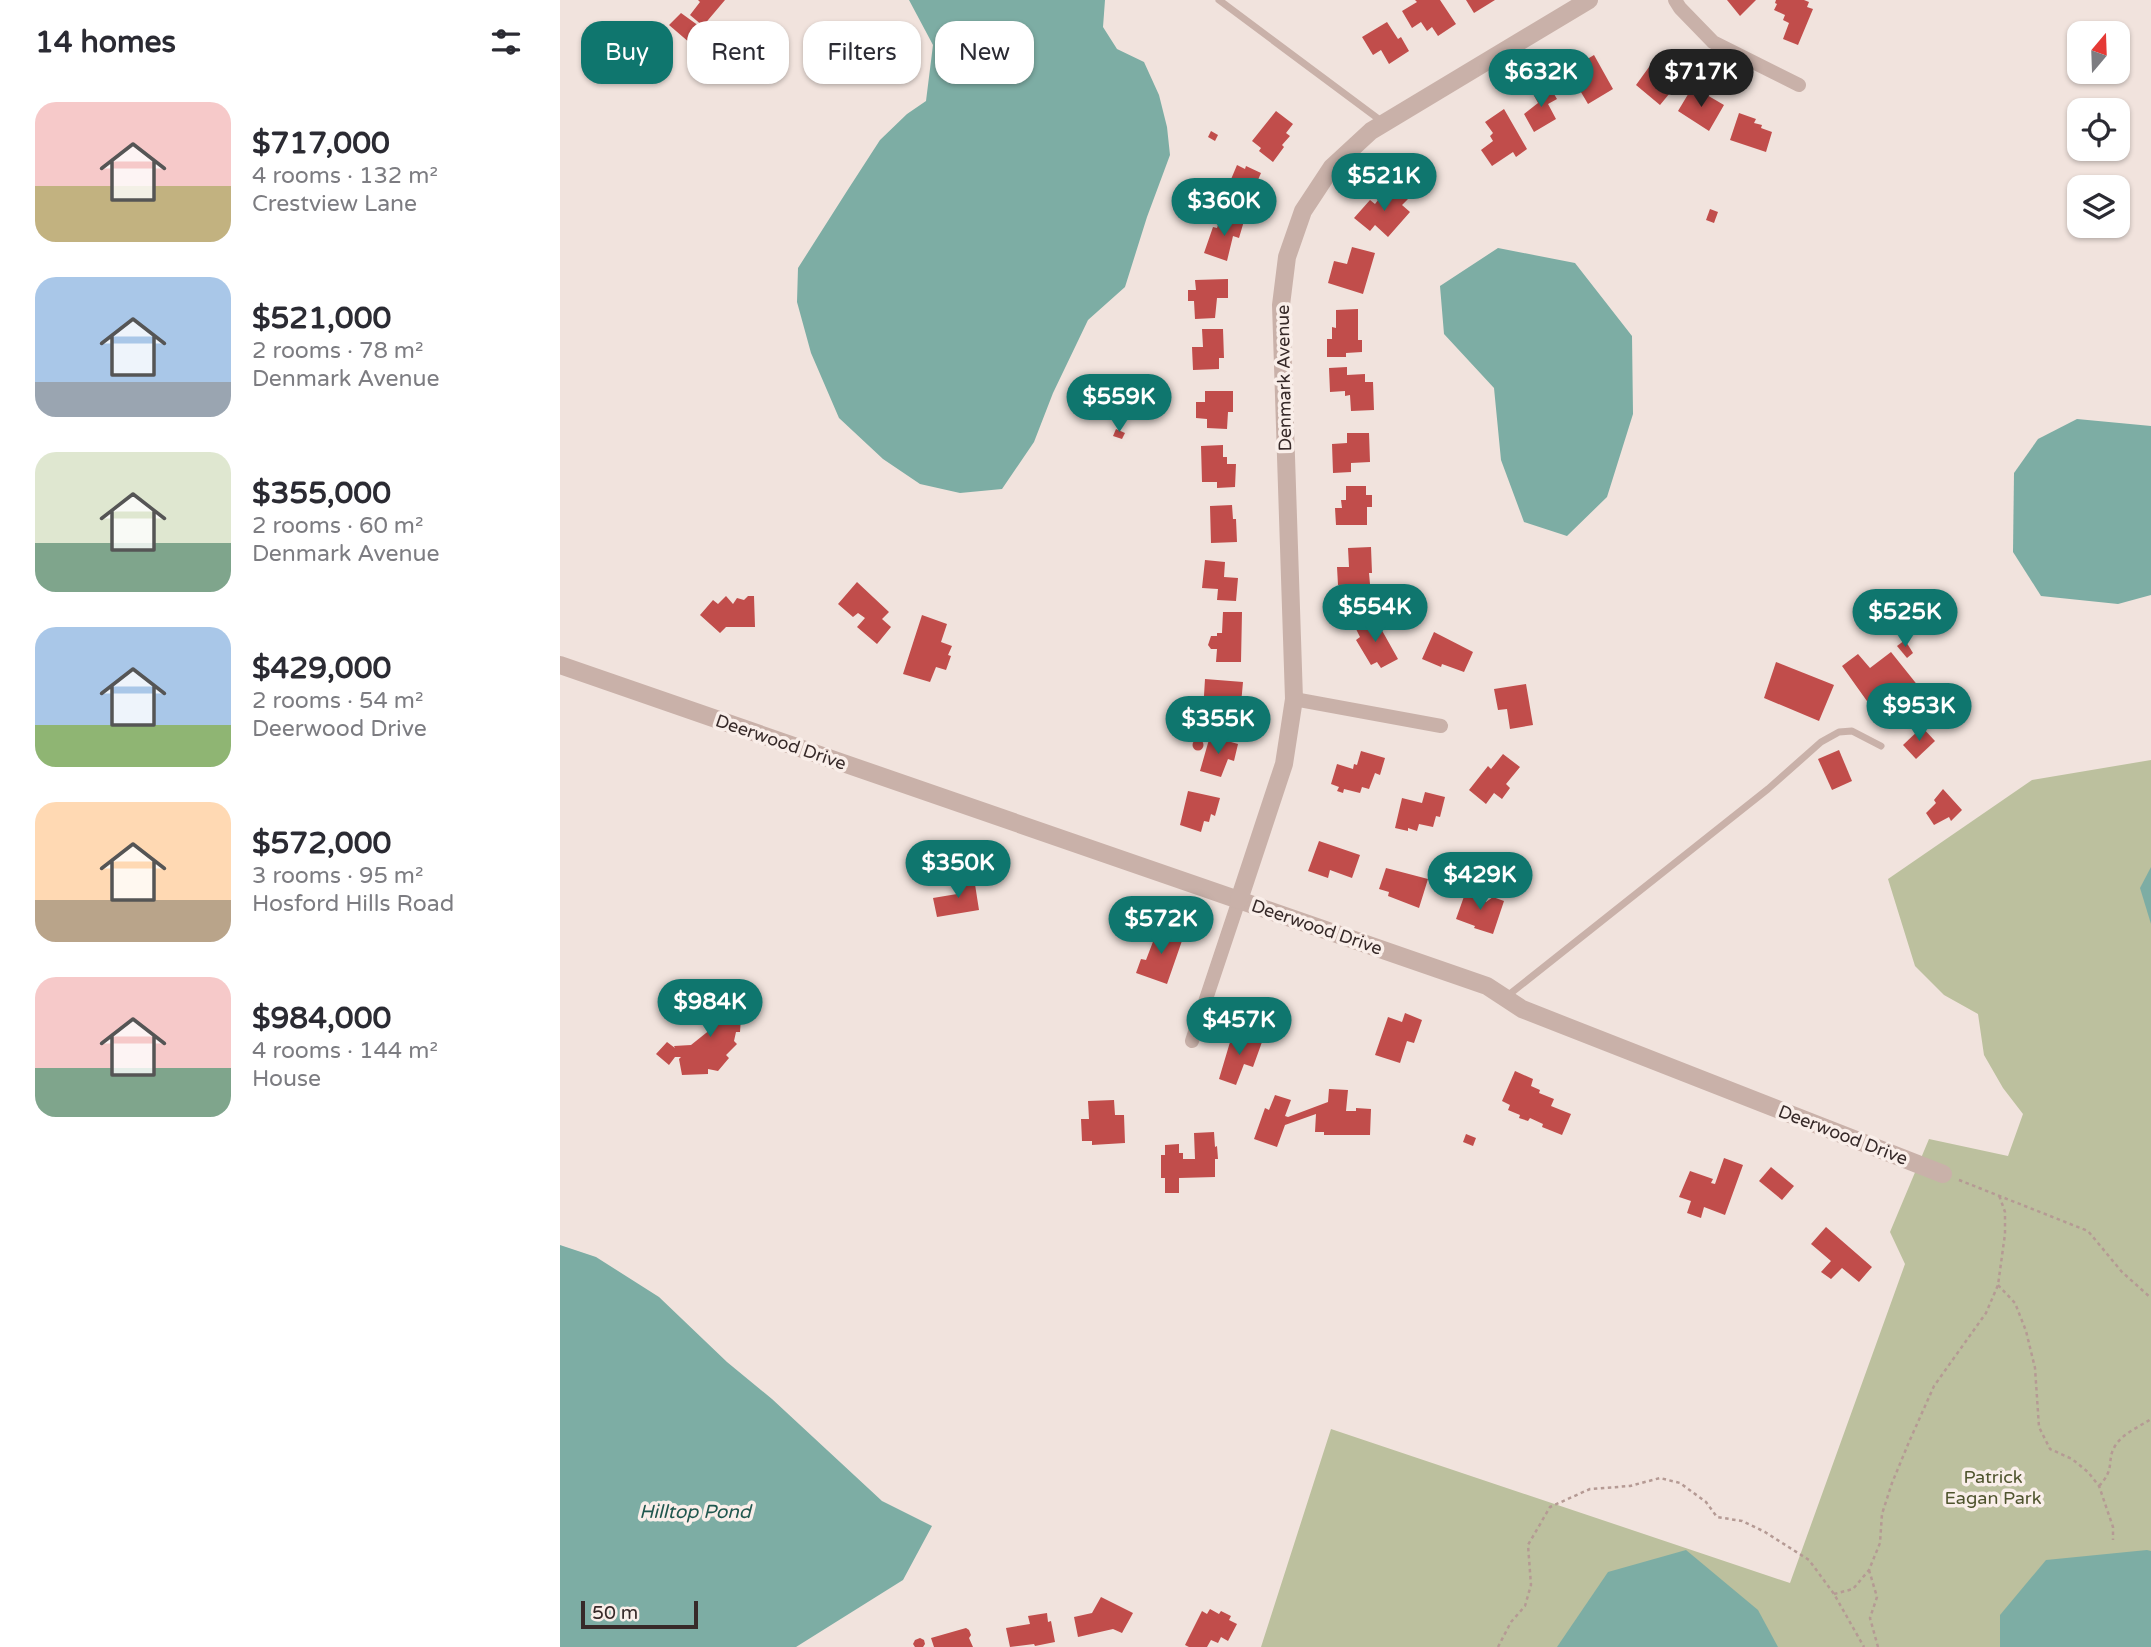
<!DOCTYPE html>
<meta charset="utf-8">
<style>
body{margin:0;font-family:"Varela Round",sans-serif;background:#f2f2f3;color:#2b2b33;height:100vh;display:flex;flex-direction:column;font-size:26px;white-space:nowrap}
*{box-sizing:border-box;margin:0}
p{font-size:23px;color:#7c7c81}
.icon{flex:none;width:38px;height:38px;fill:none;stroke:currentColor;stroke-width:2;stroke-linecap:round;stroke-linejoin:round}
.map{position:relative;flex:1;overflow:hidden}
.side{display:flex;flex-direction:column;background:#fff;width:560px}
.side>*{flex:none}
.hud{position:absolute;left:21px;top:21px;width:665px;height:63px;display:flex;gap:14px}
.needle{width:46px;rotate:19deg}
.controls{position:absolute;left:1507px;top:21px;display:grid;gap:14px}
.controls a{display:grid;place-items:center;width:63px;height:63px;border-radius:14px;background:#fff;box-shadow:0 2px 5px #0004;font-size:35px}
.scale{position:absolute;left:21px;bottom:18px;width:117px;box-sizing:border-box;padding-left:7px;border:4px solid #372a29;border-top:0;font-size:19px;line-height:24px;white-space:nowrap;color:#372a29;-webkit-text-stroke:5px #f9eee9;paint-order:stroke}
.price{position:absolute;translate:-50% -60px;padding:0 16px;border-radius:24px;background:#0f766e;color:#fff;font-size:23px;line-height:46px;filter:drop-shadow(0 2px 4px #0008)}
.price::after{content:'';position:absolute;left:50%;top:42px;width:21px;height:16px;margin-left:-10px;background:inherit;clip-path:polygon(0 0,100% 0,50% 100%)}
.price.selected{background:#222;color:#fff}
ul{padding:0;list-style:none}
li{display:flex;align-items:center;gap:21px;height:175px;padding:0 35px}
li span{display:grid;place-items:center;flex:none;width:196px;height:140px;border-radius:21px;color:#555}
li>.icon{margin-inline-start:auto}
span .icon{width:84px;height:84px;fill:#fffc;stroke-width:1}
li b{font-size:30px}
h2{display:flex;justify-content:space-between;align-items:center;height:84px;padding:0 35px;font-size:30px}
.pill{padding:0 24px;border-radius:21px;background:#fff;box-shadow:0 2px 5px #0004;font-size:24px;line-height:63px}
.pill.selected{background:#0f766e;color:#fff}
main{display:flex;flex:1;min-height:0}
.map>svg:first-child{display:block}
</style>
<main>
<section class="side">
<h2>14 homes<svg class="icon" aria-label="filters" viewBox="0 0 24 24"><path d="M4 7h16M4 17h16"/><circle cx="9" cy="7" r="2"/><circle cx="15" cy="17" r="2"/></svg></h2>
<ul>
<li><span style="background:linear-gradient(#f6c9c9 60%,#c2b280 0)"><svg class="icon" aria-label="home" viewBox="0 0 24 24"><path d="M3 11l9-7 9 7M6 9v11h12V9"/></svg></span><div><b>$717,000</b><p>4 rooms · 132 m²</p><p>Crestview Lane</p></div></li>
<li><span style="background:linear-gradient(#a9c7e8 75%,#9aa5b1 0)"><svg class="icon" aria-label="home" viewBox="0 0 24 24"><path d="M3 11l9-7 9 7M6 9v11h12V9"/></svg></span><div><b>$521,000</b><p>2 rooms · 78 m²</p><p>Denmark Avenue</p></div></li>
<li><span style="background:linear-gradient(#dfe7d0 65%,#7fa58c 0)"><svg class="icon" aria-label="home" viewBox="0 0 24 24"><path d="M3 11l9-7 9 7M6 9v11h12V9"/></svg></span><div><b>$355,000</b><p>2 rooms · 60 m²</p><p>Denmark Avenue</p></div></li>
<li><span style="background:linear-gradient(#a9c7e8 70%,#8fb573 0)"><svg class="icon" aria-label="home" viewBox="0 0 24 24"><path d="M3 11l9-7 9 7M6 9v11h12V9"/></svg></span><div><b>$429,000</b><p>2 rooms · 54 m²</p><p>Deerwood Drive</p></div></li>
<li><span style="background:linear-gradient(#ffd9b3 70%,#b9a48a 0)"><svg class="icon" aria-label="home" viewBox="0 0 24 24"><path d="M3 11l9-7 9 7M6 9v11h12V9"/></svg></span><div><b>$572,000</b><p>3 rooms · 95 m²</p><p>Hosford Hills Road</p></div></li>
<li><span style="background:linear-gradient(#f6c9c9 65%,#7fa58c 0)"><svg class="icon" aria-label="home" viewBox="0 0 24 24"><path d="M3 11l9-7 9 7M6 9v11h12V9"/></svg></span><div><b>$984,000</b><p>4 rooms · 144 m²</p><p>House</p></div></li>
</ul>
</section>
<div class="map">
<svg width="1591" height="1647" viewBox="0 0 1591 1647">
<rect width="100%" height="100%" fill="#f1e3dd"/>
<polygon fill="#bcc09e" points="1591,760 1591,1647 701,1647 771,1429 1230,1583 1345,1264 1330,1232 1369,1139 1448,1156 1463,1114 1443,1088 1424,1055 1418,1014 1384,995 1355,966 1328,879 1472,780"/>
<g fill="#7dada4">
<polygon points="349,0 545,0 543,27 557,49 584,62 599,95 607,127 610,155 587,217 565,287 528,320 493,393 474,442 442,489 400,493 360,484 323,459 279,418 251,353 237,302 238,268 287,191 320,140 347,114 366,101 373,45"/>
<polygon points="938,248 1015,263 1072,336 1073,414 1047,497 1007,536 964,522 941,460 934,388 884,334 880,286"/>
<polygon points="1517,419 1591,426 1591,595 1558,604 1481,596 1453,552 1454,473 1478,439"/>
<polygon points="1591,867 1591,924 1580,888"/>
<polygon points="0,1245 36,1257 99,1297 167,1362 212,1399 322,1501 372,1526 343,1580 236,1647 0,1647"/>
<polygon points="1126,1550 1198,1610 1218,1647 997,1647 1048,1572"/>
<polygon points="1587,1550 1591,1551 1591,1647 1440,1647 1440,1615 1486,1560"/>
</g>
<g fill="#c14d4b">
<polygon points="138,0 165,0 143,26 130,15 140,2"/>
<polygon points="855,0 880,0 896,24 878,36 872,27 867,31 861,22 852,28 842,11 857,2"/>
<polygon points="906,0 935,0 914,13"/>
<polygon points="1167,0 1196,0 1180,16"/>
<polygon points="1216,0 1244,0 1249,2 1247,7 1253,9 1238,45 1223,39 1229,23 1223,20 1225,15 1214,10 1217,4 1215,3"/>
<polygon points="121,13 139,26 136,29 140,33 130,43 109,25"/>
<polygon points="827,22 838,39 841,37 849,51 829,64 821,50 813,55 802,37"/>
<polygon points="1034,55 1053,89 1028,104 1012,77 1024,71 1019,64"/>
<polygon points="1097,56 1112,68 1108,73 1119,82 1100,105 1076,85"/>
<polygon points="988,84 997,99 988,104 996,119 974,132 964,114 978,103 972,92"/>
<polygon points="1130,91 1137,96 1140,91 1164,105 1149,131 1118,111"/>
<polygon points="944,109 967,149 956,157 953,152 932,166 921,150 933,141 930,136 933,133 925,122"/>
<polygon points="716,111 733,124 726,133 730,136 722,145 724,147 713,162 699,151 701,148 692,141"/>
<polygon points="1179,113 1196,119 1194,123 1202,125 1201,128 1212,132 1206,152 1170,140"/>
<polygon points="651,131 658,135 655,141 648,137"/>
<polygon points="677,165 685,169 686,166 701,173 694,189 698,190 689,207 664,196"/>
<polygon points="838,190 848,199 842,205 850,212 828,237 815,225 810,231 794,218 810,200 815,204 825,191 833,197"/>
<polygon points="1150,209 1158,212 1154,223 1146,220"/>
<polygon points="668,216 684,221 679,238 673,236 667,261 644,253 653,227 657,228 659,222 665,223"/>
<polygon points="792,247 815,253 803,294 768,283 774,261 787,264"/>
<polygon points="668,279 668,298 657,298 655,318 635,319 634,301 628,301 628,290 636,290 635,280"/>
<polygon points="798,309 798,340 802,340 802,352 786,353 786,357 767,357 767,339 772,339 772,327 776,328 776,310"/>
<polygon points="642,329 663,329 664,358 659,358 659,369 633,370 632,347 643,347"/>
<polygon points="787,367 787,375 805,374 805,382 813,382 814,410 791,411 790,395 785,396 785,391 770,392 769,368"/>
<polygon points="645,391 673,391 673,412 668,412 667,429 647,428 647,419 636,418 636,402 645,402"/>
<polygon points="556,429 565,433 562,439 553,436"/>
<polygon points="787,433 809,433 810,462 791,463 791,472 773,473 772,444 787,443"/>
<polygon points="663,445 663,457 667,457 667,464 676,464 675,487 657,488 657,482 642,482 641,446"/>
<polygon points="786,486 806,486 806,495 812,495 812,507 807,507 807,525 776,525 775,508 782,508 781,500 786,500"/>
<polygon points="672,505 673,519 676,519 677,542 651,543 650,506"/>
<polygon points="811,547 812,573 809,573 810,584 778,585 777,567 789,567 788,548"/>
<polygon points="645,560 665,562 664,577 678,578 676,601 657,600 658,589 642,588"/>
<polygon points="297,582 329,612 322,619 331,627 317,644 297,627 305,618 298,613 293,617 278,604"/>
<polygon points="166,596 173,604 177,598 184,600 188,596 194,596 195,627 166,627 160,633 140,615 153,600 158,604"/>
<polygon points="663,612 682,612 681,662 656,662 657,649 651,649 648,645 651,636 657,636 657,633 662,633"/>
<polygon points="362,615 387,624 381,642 392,646 388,655 391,656 386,670 376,667 370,682 343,674"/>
<polygon points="815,618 838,659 821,668 817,662 811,665 796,640 800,637 796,629"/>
<polygon points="874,632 913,652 904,672 882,664 881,667 862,659"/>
<polygon points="1345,640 1353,653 1347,658 1337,646"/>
<polygon points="1331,652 1363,692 1324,725 1282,666 1298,654 1310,668"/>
<polygon points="1216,662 1274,685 1259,721 1204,698"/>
<polygon points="645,679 683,682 681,704 665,703 665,714 643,712"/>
<polygon points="966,684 973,725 950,729 947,709 938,710 934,689"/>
<polygon points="1362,727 1375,741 1356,759 1343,745"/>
<polygon points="650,736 678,744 674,761 668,759 661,777 640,771"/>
<circle cx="638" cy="745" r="5.5"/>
<polygon points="1279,750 1292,781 1272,790 1258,759"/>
<polygon points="801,751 825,758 820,775 815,773 809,789 802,787 800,793 784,789 783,793 777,791 779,787 771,784 777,764 793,769 794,764 797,765"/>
<polygon points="943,754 960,767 946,784 950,788 942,799 934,793 926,804 909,790 928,766 931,769"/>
<polygon points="1383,789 1402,810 1391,821 1389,817 1374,825 1366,813 1376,803 1374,800"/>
<polygon points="628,791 660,798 655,816 651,814 649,822 644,821 641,832 620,825"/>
<polygon points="865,792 885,797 880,817 876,816 873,827 859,824 857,831 848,828 848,831 835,828 842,798 862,803"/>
<polygon points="759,841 800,855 792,878 770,870 768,878 748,871"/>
<polygon points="826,868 868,879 859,908 828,896 829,892 819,889"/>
<polygon points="414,878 419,910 377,917 373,898 397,894 395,882"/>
<polygon points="907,888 919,892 917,899 926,902 933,897 944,901 933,934 914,928 915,926 896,919"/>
<polygon points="599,926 624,935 607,984 576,973 581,959 586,960"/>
<polygon points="159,987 180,988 179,1004 182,1004 180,1032 176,1032 174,1041 177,1044 166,1055 169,1058 158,1071 148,1069 148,1074 122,1075 119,1059 121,1057 115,1057 109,1065 96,1054 107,1042 115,1048 114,1046 131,1045 156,1025"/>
<polygon points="845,1013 862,1020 854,1043 847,1041 840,1063 815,1055 828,1017 842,1022"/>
<polygon points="673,1032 702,1042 693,1067 684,1064 676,1085 659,1079"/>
<polygon points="955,1071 973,1079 971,1086 980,1090 979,1093 994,1099 991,1106 1011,1114 1002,1135 982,1127 983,1124 970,1118 968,1121 959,1118 960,1115 948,1110 950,1105 942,1101"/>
<polygon points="769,1089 788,1090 786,1111 796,1111 796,1108 811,1109 810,1135 764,1135 764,1132 755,1132 756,1114 725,1125 717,1147 694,1139 705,1108 709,1110 715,1095 731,1100 725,1116 728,1117 768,1102"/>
<polygon points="554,1100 555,1115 564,1115 565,1143 532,1145 532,1141 522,1141 521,1119 529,1119 528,1101"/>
<polygon points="654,1132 655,1147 657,1146 658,1159 655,1159 655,1177 619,1178 619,1193 605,1193 605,1178 601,1178 601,1155 605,1155 605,1145 619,1144 619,1153 623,1153 623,1159 635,1159 634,1133"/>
<polygon points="906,1134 916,1138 913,1146 903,1142"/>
<polygon points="1164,1158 1183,1165 1165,1215 1144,1207 1141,1218 1127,1213 1131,1201 1119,1197 1130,1171 1153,1179 1151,1183 1155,1184"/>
<polygon points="1211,1167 1234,1186 1222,1200 1199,1181"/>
<polygon points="1266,1227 1312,1267 1299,1282 1282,1268 1271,1279 1261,1272 1271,1261 1251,1244"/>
<polygon points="541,1597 573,1613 562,1633 553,1629 518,1637 514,1617 532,1613"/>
<polygon points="650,1609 659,1614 661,1611 671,1616 669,1620 677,1624 668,1641 661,1637 658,1643 651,1640 647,1647 629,1647 625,1645 642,1611 647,1614"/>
<polygon points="487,1613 488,1622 491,1621 495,1642 475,1646 474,1644 450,1647 446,1628 470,1624 468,1616"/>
<polygon points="406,1628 409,1630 411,1635 409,1638 413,1647 374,1647 371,1638"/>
<polygon points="360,1638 364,1640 365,1644 363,1647 355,1647 353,1644 355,1640"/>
</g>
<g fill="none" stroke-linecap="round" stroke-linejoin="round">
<g stroke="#b59a94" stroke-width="2.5" stroke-dasharray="3.5 3.5" stroke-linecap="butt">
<polyline points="1399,1180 1528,1231 1562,1272 1591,1298"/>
<polyline points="1438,1285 1455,1303 1466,1331 1475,1368 1479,1427 1490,1449 1512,1459 1528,1472 1539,1486 1553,1527 1553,1540"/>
<path d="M1539,1486C1556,1468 1546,1461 1555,1446C1563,1433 1579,1427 1591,1419"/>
<polyline points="1309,1570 1317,1597 1310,1618 1318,1647"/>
<polyline points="1274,1594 1293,1589 1309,1570 1320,1543 1322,1514 1332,1483 1349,1442 1374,1386 1426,1313 1438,1285 1445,1234 1445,1212 1439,1195"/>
<polyline points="938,1647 951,1622 965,1606 971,1585 968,1545 990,1507 1030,1489 1070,1486 1100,1478 1120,1483 1146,1502 1157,1517 1182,1521 1205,1532 1249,1560 1274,1594 1304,1647"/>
</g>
<g stroke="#c9b1a9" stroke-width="7">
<polyline points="659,0 824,123"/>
<polyline points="946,997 1208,789 1261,742 1279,732 1292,731 1321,746"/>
</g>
<g stroke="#c9b1a9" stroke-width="14">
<polyline points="1115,0 1120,8 1153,42 1239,85"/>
<polyline points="734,699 881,726"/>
<polyline points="632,1041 679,900"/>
</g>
<g stroke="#c9b1a9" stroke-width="18">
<polyline points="0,665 927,986 962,1009 1383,1174"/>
<polyline points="679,900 724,764 734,699 721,305 727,257 743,211 772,167 811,131 1029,0"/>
</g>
</g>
<g text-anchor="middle" stroke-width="7" stroke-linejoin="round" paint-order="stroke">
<g font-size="18" fill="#372a29" stroke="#f9eee9">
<text transform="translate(724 378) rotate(-91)" y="6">Denmark Avenue</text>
<text transform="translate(221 742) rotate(19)" y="6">Deerwood Drive</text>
<text transform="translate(757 927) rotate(19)" y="6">Deerwood Drive</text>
<text transform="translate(1283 1135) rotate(21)" y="6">Deerwood Drive</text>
</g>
<g font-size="18" fill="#4f542e" stroke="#f9eee9">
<text x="1433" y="1483">Patrick<tspan x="1433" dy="21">Eagan Park</tspan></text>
</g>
<g font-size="19" font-style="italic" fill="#20574e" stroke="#f9eee9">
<text x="135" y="1518">Hilltop Pond</text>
</g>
</g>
</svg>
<div class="controls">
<a><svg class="needle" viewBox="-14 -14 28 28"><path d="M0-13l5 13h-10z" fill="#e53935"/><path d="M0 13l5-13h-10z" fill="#7c7c81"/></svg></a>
<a><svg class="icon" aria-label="locate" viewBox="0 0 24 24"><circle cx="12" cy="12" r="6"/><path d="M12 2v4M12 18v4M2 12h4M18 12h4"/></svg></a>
<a><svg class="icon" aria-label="layers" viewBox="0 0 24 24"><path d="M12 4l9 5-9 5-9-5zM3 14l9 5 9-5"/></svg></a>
</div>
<div class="scale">50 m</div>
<b class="price" style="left:981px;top:109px">$632K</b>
<b class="price selected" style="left:1141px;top:109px">$717K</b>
<b class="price" style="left:824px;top:213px">$521K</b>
<b class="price" style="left:664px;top:238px">$360K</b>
<b class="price" style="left:559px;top:434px">$559K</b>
<b class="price" style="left:815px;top:644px">$554K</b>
<b class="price" style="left:1345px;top:649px">$525K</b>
<b class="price" style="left:1359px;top:743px">$953K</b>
<b class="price" style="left:658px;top:756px">$355K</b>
<b class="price" style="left:398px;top:900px">$350K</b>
<b class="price" style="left:920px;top:912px">$429K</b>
<b class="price" style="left:601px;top:956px">$572K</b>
<b class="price" style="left:150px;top:1039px">$984K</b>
<b class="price" style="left:679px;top:1057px">$457K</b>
<div class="hud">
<a class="pill selected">Buy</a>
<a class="pill">Rent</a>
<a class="pill">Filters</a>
<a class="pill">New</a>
</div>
</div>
</main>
